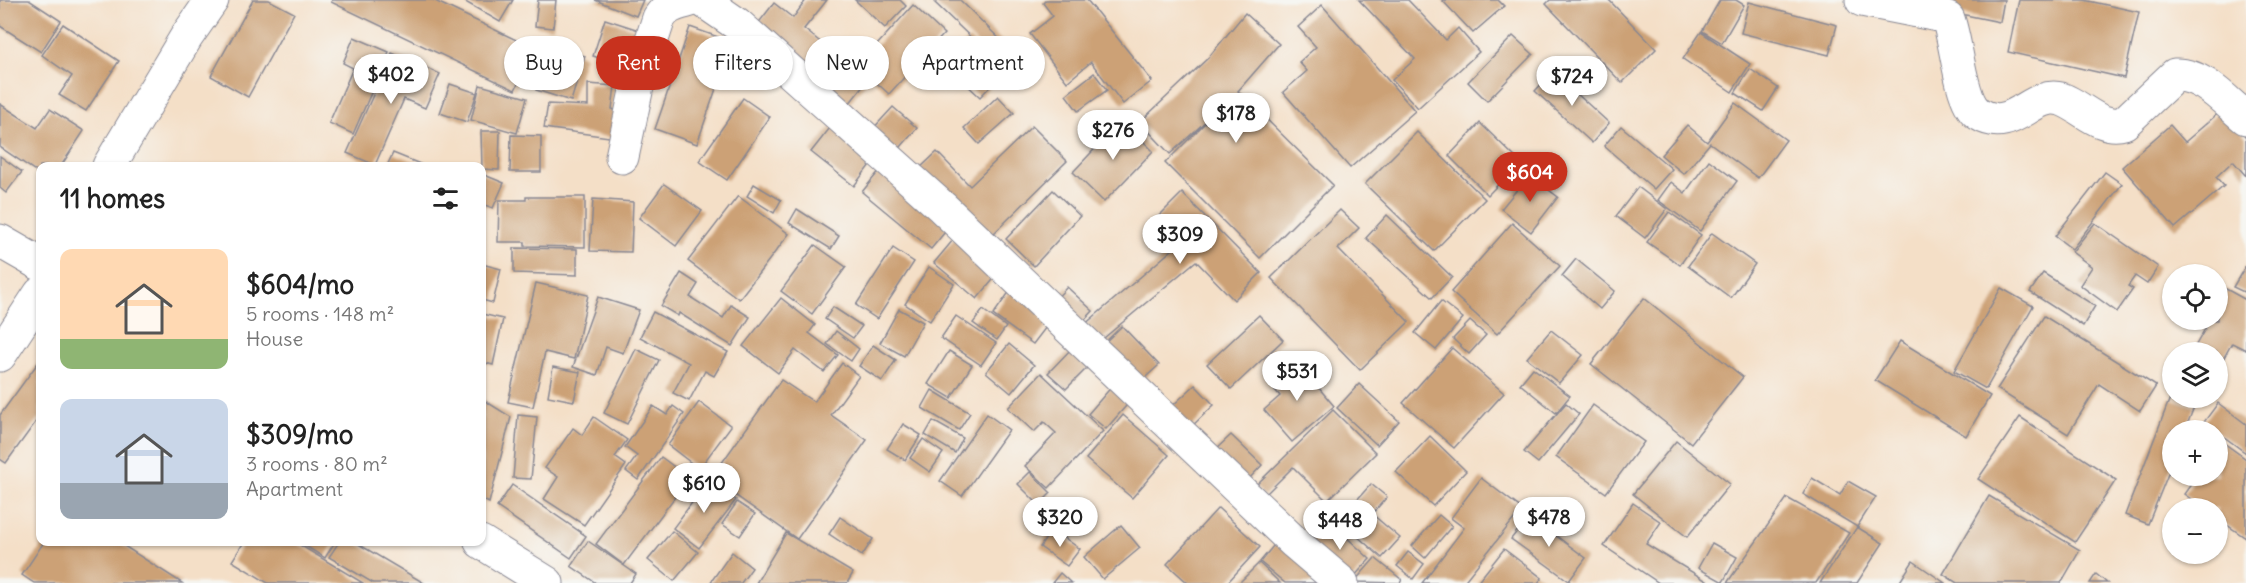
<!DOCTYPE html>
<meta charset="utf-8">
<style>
body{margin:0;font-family:Delius,sans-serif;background:#f2f2f2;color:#222;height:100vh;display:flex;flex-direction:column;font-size:22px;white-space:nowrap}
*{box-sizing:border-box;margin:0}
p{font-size:20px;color:#767676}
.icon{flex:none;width:33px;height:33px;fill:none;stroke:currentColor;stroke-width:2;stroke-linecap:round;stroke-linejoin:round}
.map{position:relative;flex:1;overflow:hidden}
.side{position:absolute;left:36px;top:162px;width:450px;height:384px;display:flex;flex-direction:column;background:#fff;border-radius:12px;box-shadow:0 2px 4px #0004}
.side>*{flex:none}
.top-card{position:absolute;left:504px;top:36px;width:570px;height:54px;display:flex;gap:12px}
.controls{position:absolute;left:2162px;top:264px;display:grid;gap:12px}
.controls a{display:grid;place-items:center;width:66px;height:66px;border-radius:50%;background:#fff;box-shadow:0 2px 4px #0004;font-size:30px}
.price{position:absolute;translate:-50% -51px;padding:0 14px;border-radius:21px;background:#fff;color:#222;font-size:20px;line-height:39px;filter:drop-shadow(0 2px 3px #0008)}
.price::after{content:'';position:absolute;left:50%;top:36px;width:18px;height:14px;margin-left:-9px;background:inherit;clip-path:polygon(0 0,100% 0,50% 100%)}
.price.selected{background:#c8321e;color:#fff}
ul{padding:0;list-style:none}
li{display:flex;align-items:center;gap:18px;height:150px;padding:0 24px}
li span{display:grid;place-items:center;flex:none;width:168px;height:120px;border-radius:12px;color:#555}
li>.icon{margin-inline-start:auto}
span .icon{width:72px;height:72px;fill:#fffc;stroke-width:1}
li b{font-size:26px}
h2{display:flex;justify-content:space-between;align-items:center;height:72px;padding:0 24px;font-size:26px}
.pill{padding:0 21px;border-radius:27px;background:#fff;box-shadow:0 2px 4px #0004;font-size:21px;line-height:54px}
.pill.selected{background:#c8321e;color:#fff}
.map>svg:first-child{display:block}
</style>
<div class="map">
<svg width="2246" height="583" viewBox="0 0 2246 583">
<rect width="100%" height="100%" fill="#f6f6f2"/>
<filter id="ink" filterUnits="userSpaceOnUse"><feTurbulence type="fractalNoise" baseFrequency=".0167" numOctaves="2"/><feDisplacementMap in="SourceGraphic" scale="12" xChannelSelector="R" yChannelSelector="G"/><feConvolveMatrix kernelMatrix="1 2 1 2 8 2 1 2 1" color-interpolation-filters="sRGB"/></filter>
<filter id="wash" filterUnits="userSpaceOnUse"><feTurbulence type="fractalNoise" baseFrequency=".008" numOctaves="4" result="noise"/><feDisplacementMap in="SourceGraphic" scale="24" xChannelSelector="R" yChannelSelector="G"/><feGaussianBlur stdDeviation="1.35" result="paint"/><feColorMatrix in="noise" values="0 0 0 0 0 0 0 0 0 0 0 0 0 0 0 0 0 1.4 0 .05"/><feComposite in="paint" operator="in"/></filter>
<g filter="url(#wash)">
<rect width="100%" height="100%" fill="#f4dfc7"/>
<g id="blocks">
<g fill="#cca176">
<polygon points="0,0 29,0 61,21 41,52 0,26"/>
<polygon points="253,0 269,0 294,13 248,97 211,76"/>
<polygon points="332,0 433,0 535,49 515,90 331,2"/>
<polygon points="462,0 513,0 500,22"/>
<polygon points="538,0 556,0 553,28 535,26"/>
<polygon points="595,0 643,0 636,16"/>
<polygon points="806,0 827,0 804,29 868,80 849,104 753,30 774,3 793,18"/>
<polygon points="855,0 900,0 906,6 885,28"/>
<polygon points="938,0 960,0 1016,55 1003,68 935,3"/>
<polygon points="1046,0 1087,0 1152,81 1123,104 1091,62 1067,82 1030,34 1053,16 1043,3"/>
<polygon points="1359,0 1408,0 1446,40 1458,28 1479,52 1418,108 1392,80 1415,59"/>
<polygon points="1442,0 1498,0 1504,6 1473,33"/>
<polygon points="1550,0 1609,0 1656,49 1622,83 1546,4"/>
<polygon points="1720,0 1736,0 1744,5 1722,43 1702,31"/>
<polygon points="1933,0 2004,0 2000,22 1931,8"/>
<polygon points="2019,0 2084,0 2139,12 2124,78 2008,52"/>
<polygon points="1749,2 1837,25 1829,55 1741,33"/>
<polygon points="913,5 944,34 889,94 858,66"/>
<polygon points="1322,5 1415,111 1350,168 1283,92 1307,71 1299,62 1316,47 1298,27"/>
<polygon points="1245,13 1279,44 1238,91 1333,185 1260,258 1165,163 1220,108 1170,154 1140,122 1208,58"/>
<polygon points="605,19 639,30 627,67 593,56"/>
<polygon points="63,24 119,61 86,111 59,95 72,76 42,55"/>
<polygon points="690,27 732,42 697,144 655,129"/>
<polygon points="1701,32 1750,64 1732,92 1683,59"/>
<polygon points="1513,36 1533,54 1487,101 1468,82"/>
<polygon points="354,37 389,52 353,134 329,123 353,68 343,63"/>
<polygon points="969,39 1004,72 980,97 945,64"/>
<polygon points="549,45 585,56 571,101 536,90"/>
<polygon points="392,53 440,74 425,108 404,99 375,165 347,153"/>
<polygon points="1750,69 1778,88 1763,111 1735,93"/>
<polygon points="1553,72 1609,123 1592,143 1535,91"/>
<polygon points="1094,73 1107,90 1078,111 1066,95"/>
<polygon points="450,84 477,93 467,122 440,113"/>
<polygon points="588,84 615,86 612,109 620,112 616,138 544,128 548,104 588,106"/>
<polygon points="480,85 527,98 517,133 471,120"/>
<polygon points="998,96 1014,113 979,144 964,128"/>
<polygon points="743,98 770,117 727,180 699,161"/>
<polygon points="1735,103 1786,140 1758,178 1710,143 1684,174 1661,155 1687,125 1707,142"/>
<polygon points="0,104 37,128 50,109 84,131 61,166 40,166 40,174 0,147"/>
<polygon points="893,107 917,128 895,154 870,132"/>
<polygon points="2222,110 2246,137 2246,176 2233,161 2216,177 2224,186 2175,228 2122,167 2170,125 2185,142"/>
<polygon points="1122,120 1153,151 1104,202 1073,172"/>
<polygon points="1480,123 1520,162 1488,195 1449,156"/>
<polygon points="833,124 876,157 854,186 811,152"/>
<polygon points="1032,126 1067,161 988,239 919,169 937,152 970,186"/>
<polygon points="1621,126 1672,169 1654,189 1604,146"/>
<polygon points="481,131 500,131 499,170 482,169"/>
<polygon points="1417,132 1485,199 1434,251 1365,184"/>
<polygon points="511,135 541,136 541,172 510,172"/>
<polygon points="393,153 425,166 387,166"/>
<polygon points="0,156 22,172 6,193 0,188"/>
<polygon points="1709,160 1737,181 1700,231 1658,200 1671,182 1685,193"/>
<polygon points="880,170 949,227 931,249 862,192"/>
<polygon points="2105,172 2122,184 2072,249 2055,236"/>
<polygon points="482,174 504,183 493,208 482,204"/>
<polygon points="1529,175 1558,197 1531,232 1501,209"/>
<polygon points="664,184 702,211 676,246 639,218"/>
<polygon points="754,184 781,200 774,213 747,196"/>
<polygon points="1638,187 1667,209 1645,238 1616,216"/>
<polygon points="1053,190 1080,216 1034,266 1006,239"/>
<polygon points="1182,193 1261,273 1234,300 1196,261 1098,343 1084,325 1179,244 1155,220"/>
<polygon points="738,196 789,234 739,299 688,261"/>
<polygon points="526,197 585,197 585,247 525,246 525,242 498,242 499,200 526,200"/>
<polygon points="593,199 633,202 631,252 590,251"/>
<polygon points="797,209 839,236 831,249 789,223"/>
<polygon points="1340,210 1359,228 1338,249 1409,322 1360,370 1271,278"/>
<polygon points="1669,212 1701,235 1680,265 1647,242"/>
<polygon points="1387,215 1452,277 1432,298 1366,238"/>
<polygon points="1512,223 1560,266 1497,334 1451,292"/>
<polygon points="2095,223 2158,267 2147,284 2135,276 2128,286 2133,289 2117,312 2080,285 2092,267 2072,252"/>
<polygon points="1712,233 1755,264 1731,298 1688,266"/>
<polygon points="958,234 1002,269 977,299 934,263"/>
<polygon points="815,245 846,267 812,314 781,291"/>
<polygon points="514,248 577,249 577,275 514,273"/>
<polygon points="893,248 914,262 877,319 856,305"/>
<polygon points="1576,259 1615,291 1600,309 1562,276"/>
<polygon points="482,264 501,269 493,303 482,300"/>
<polygon points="2246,265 2246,293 2233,287"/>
<polygon points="929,267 954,284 930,321 905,304"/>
<polygon points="681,273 698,284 690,297 723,318 731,305 750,317 732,346 679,313 678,316 661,306"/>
<polygon points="2043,273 2095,306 2083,326 2030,292"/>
<polygon points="536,283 588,295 574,359 545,352 533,407 508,402"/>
<polygon points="1067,287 1093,311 1080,325 1054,301"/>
<polygon points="1012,288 1053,318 1033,344 993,315"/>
<polygon points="2001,288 2033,306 1986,389 1954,371"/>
<polygon points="2226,289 2246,300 2246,350 2232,343 2217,370 2217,352 2192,352 2210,320 2217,320 2217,306"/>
<polygon points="598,297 639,310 623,353 606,347 597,375 573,367"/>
<polygon points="781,298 815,325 809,333 838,355 824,372 795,350 778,373 743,346"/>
<polygon points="1644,298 1743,377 1691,443 1591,364"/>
<polygon points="1441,301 1463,318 1436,350 1415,333"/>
<polygon points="833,307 862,326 853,338 825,319"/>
<polygon points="899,309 923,322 904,356 880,343"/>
<polygon points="983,310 1006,327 997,340 973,323"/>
<polygon points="653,312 728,352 714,376 705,371 689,401 673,393 689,363 640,337"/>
<polygon points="482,314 503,319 493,365 482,362"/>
<polygon points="1259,315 1283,340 1231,389 1207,364"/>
<polygon points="956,316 996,343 981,365 941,338"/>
<polygon points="2044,316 2156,386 2140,411 2099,384 2068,434 1997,389"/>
<polygon points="1470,321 1486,335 1469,354 1453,339"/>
<polygon points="1122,326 1159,365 1136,386 1100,347"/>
<polygon points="1551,330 1583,355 1559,383 1527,358"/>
<polygon points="836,331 859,349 851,361 827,344"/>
<polygon points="1900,341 1990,396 1966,436 1875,380"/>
<polygon points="1009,344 1034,365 1011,393 986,372"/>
<polygon points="873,345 896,360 882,381 859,366"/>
<polygon points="1073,347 1091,364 1066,389 1048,373"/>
<polygon points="1452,348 1504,393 1454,448 1403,403"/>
<polygon points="636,349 659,360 627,424 604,413"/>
<polygon points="949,351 972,365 951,398 928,384"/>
<polygon points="40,360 40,416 6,463 0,459 0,415"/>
<polygon points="1296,361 1334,406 1292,442 1264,410 1280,396 1269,383"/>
<polygon points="842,363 859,376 831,415 867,440 797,539 711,478 781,380 814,402"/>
<polygon points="553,367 580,372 574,401 548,396"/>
<polygon points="1533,368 1570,396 1556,413 1520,384"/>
<polygon points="1041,373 1103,431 1049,488 1025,466 1056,433 1044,422 1034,432 1008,408"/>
<polygon points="1114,384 1132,399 1106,429 1088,414"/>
<polygon points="1359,384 1399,421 1377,445 1337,408"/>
<polygon points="1195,385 1214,405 1190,428 1170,408"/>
<polygon points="932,390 970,413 959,430 922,408"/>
<polygon points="2170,398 2194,407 2185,430 2172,430 2172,464 2148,524 2125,515"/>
<polygon points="482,399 511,417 489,503 482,499"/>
<polygon points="699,402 731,426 699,469 668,445"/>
<polygon points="1566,403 1579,414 1538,463 1524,452"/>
<polygon points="2218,403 2246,424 2246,453 2204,422"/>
<polygon points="1593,405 1644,442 1606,493 1556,457"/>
<polygon points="653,406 667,415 673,406 684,414 638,480 626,471 637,456 625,447"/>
<polygon points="1333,410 1376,453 1327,501 1293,467 1264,496 1255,486"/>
<polygon points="987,414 1009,430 962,496 940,481"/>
<polygon points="518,415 537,417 531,479 513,478"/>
<polygon points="1123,415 1169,455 1132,498 1086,459"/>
<polygon points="594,417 627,440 615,457 626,465 584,525 544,499 558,477 545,468 573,428 582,435"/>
<polygon points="2020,417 2116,480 2075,542 1978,479"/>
<polygon points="933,421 963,438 955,453 925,435"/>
<polygon points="903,424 921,435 905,460 887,449"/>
<polygon points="1231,435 1262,465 1247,481 1215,450"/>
<polygon points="1430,436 1466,471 1433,506 1396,472"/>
<polygon points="923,439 943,453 930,472 910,458"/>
<polygon points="1676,441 1730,484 1687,537 1633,494"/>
<polygon points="2221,441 2246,459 2246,538 2217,518 2217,508 2204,508 2184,494 2197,476 2217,476 2217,447"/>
<polygon points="661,457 689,478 624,565 596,544"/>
<polygon points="1030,472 1051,493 1039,505 1018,484"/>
<polygon points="1481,478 1522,509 1463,583 1422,583 1464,528 1451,518"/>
<polygon points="1812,478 1840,495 1848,481 1876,497 1857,527 1803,494"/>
<polygon points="709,480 736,500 699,548 673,528"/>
<polygon points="1371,484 1387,497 1372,514 1400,538 1382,558 1339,520"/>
<polygon points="512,485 586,536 571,558 497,507"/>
<polygon points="1989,496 2080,550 2061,583 1957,583 1943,574"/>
<polygon points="1787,498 1849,533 1816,583 1727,583"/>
<polygon points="737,502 755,514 740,536 722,524"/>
<polygon points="1633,503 1661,522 1646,544 1710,583 1659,583 1604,546"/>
<polygon points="1218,508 1260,547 1227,583 1188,583 1167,564"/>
<polygon points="1439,515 1452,526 1425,558 1412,546"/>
<polygon points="1529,516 1586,558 1569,581 1511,539"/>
<polygon points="840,517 873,539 862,556 829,534"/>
<polygon points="1329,521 1370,559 1351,580 1309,543"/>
<polygon points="1121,525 1140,548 1103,579 1084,557"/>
<polygon points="1857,527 1883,543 1857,583 1820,583"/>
<polygon points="1052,529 1080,549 1067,566 1040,547"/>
<polygon points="672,531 698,552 674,581 648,560"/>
<polygon points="786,533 853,573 847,583 756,583"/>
<polygon points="1278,540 1329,583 1285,583 1260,562"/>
<polygon points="588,541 636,574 630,583 596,583 571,566"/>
<polygon points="44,542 118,542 182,583 34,583 22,575"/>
<polygon points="244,542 295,542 363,583 268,583 232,561"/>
<polygon points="299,542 335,542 325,558"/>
<polygon points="339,542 355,542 424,583 373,583 329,557"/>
<polygon points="1712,543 1737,557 1723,582 1698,568"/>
<polygon points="1504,549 1542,578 1538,583 1477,583"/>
<polygon points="732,552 752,568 741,583 710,583"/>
<polygon points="1408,552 1424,564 1413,579 1397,566"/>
<polygon points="1375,558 1402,580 1400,583 1354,582"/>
<polygon points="1913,561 1945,583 1899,583"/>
<polygon points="1259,563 1280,583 1239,583"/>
<polygon points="1060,573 1071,583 1052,583"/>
<polygon points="2096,574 2107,583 2090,583"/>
</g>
</g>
</g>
<g filter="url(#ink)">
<use href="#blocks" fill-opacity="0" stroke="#888792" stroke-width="1.5"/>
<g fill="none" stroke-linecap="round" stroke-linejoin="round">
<defs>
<g id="minor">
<polyline points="702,0 737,24 942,207 1295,543 1342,583"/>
<path d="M1862,0L1938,15L1948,19C1957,42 1960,103 1979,114C2013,135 2031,91 2061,99C2082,106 2100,130 2124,123L2175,75C2202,73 2226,102 2246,118"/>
<path d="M622,157L638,82L659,18C667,5 677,4 691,0"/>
<polyline points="109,166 187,36 212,0"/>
<polyline points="0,355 40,294"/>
</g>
<g id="major">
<polyline points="0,241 40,264"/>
<polyline points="481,542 547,583"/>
</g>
</defs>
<use href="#minor" stroke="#888792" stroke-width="35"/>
<use href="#major" stroke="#888792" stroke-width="35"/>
<use href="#minor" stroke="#fff" stroke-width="33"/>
<use href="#major" stroke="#fff" stroke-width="33"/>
</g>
</g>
</svg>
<div class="controls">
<a><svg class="icon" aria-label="locate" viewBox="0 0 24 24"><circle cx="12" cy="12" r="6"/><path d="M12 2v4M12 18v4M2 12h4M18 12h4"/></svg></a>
<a><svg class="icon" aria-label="layers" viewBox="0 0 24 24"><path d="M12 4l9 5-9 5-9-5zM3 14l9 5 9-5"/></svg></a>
<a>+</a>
<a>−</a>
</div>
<b class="price" style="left:391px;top:105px">$402</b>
<b class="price" style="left:1572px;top:107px">$724</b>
<b class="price" style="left:1236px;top:144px">$178</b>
<b class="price" style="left:1113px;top:161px">$276</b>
<b class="price selected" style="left:1530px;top:203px">$604</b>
<b class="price" style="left:1180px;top:265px">$309</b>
<b class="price" style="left:1297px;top:402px">$531</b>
<b class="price" style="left:704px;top:514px">$610</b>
<b class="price" style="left:1060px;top:548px">$320</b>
<b class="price" style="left:1549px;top:548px">$478</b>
<b class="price" style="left:1340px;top:551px">$448</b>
<div class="top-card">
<a class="pill">Buy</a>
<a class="pill selected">Rent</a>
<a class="pill">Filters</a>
<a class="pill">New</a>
<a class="pill">Apartment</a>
</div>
<section class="side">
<h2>11 homes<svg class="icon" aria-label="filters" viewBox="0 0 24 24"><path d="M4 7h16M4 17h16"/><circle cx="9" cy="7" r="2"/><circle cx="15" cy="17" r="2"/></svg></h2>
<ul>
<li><span style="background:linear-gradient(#ffd9b3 75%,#8fb573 0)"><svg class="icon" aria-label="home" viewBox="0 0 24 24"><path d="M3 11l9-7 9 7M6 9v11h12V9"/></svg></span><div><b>$604/mo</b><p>5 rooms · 148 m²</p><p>House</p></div></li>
<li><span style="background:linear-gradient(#c9d6e8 70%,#9aa5b1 0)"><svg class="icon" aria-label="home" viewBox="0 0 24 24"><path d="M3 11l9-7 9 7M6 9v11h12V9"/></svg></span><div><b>$309/mo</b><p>3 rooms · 80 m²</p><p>Apartment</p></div></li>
</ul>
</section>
</div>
